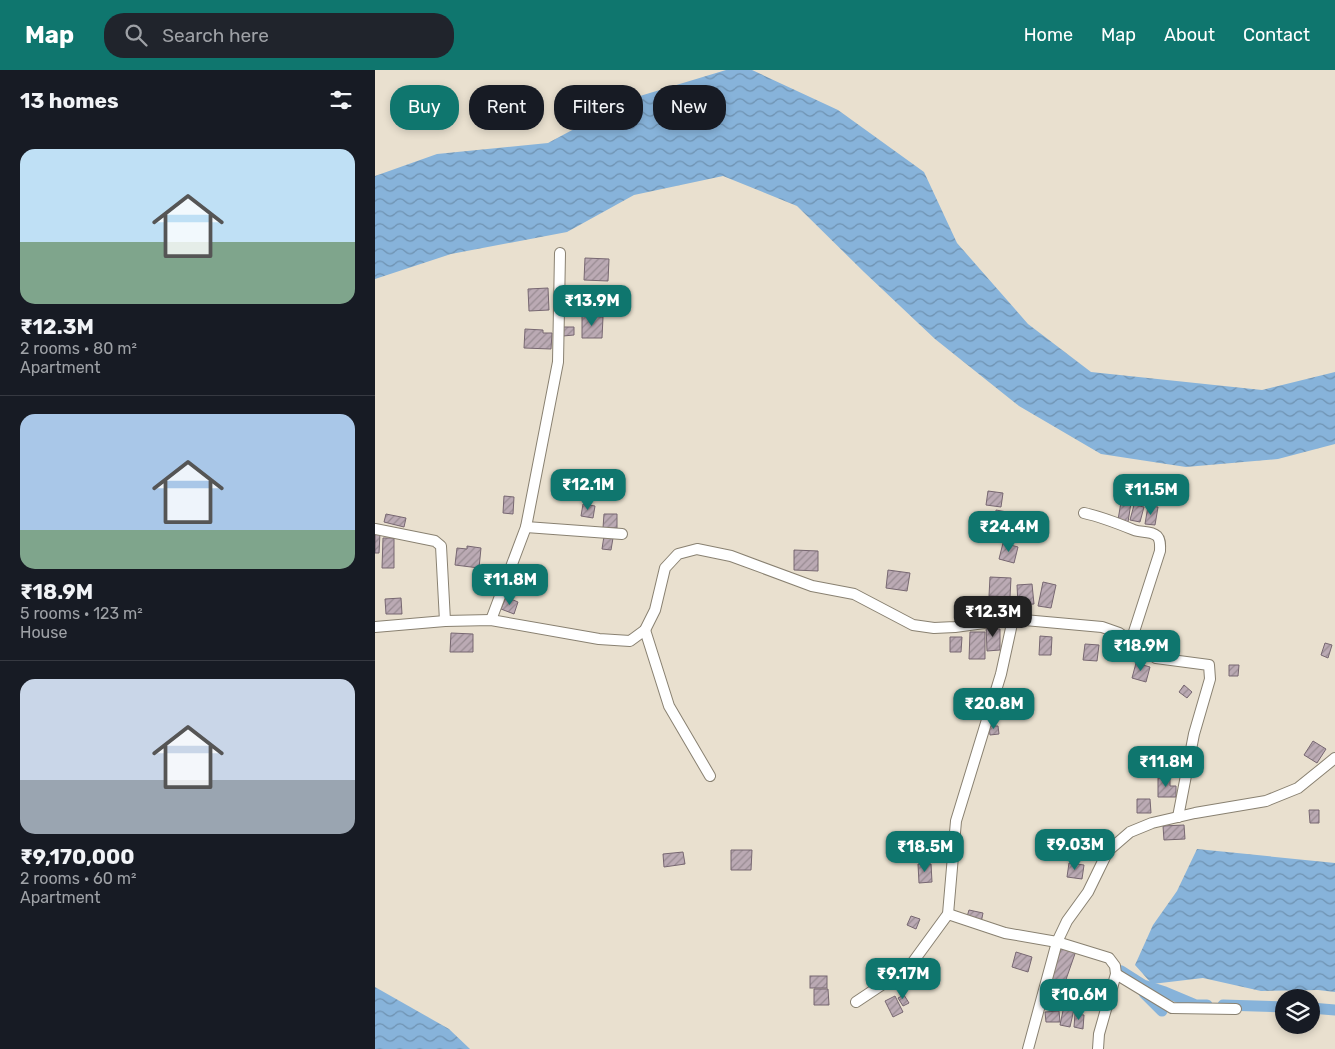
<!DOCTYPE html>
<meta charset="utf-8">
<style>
body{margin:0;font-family:Rubik,sans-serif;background:#20242c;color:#f1f3f6;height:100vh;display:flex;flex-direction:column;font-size:19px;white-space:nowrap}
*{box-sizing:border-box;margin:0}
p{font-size:16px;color:#9ea1a6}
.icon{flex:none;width:28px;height:28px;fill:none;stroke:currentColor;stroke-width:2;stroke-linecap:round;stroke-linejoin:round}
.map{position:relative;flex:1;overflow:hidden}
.sheet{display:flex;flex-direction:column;background:#171b24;width:375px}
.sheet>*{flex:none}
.guide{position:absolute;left:15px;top:15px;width:475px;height:45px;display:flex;gap:10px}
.tools{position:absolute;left:900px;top:919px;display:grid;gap:10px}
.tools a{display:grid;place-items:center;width:45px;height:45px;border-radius:50%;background:#171b24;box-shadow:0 2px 8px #0003;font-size:25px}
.price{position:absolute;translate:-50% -42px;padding:0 11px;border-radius:10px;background:#0f766e;color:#fff;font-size:16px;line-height:32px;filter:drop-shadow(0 1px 2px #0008)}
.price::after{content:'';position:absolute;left:50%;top:30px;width:15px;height:11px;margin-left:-8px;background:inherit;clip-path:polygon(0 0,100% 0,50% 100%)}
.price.selected{background:#222;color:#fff}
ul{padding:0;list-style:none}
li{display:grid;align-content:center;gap:10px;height:265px;padding:0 20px}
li+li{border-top:1px solid #363941}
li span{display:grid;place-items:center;height:155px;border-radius:15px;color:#555}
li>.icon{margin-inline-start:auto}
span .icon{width:90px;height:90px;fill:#fffc;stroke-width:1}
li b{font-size:21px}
h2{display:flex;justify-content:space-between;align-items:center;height:60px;padding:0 20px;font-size:21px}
.pill{padding:0 18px;border-radius:20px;background:#171b24;box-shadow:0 2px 8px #0003;font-size:18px;line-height:45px}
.pill.selected{background:#0f766e;color:#fff}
header{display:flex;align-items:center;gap:30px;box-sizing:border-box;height:70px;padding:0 25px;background:#0f766e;color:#fff}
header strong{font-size:24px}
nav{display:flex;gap:28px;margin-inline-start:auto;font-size:18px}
.search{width:350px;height:45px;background:#20242c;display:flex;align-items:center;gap:12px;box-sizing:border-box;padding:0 18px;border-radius:20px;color:#9ea1a6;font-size:19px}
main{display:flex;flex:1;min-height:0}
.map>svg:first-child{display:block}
</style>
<header>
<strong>Map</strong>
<div class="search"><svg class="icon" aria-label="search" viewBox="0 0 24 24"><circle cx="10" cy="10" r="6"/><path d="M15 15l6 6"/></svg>Search here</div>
<nav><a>Home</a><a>Map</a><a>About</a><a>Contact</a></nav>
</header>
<main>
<section class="sheet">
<h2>13 homes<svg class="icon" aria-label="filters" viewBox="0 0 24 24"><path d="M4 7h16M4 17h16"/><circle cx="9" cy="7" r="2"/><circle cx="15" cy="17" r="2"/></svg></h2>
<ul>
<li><span style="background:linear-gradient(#bfe0f5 60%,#7fa58c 0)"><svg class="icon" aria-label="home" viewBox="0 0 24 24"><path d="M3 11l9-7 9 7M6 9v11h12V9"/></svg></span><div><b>₹12.3M</b><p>2 rooms · 80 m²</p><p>Apartment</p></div></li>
<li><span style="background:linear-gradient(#a9c7e8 75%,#7fa58c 0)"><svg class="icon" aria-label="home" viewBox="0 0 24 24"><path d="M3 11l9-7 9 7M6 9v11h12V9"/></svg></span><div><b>₹18.9M</b><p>5 rooms · 123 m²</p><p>House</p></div></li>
<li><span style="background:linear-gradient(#c9d6e8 65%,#9aa5b1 0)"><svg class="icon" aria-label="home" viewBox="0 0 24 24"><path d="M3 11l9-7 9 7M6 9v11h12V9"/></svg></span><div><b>₹9,170,000</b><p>2 rooms · 60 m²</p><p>Apartment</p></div></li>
</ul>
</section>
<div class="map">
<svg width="960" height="979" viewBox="0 0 960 979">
<defs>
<pattern id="water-waves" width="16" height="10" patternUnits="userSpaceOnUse" patternTransform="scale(1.25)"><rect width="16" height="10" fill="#87b3da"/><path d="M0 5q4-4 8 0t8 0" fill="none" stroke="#6f92b1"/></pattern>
<pattern id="building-hatch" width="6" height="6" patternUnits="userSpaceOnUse" patternTransform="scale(1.25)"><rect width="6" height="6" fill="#bbaab4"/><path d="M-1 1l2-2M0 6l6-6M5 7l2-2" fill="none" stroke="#988b92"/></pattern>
</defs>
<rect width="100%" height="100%" fill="#e9e0cf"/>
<g fill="url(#water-waves)">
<polygon points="351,0 377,0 463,40 549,102 582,173 653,254 716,302 887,320 960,302 960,374 903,389 811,397 726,384 644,336 560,269 489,202 422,136 348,106 259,125 192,162 76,184 0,209 0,106 62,84 173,73 255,29"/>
<polygon points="822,779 960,793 960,922 943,920 886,921 828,908 777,914 760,895 778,855 802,821"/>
<polygon points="0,917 74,959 95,979 0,979"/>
</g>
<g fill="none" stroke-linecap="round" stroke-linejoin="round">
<g stroke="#87b3da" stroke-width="11">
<polyline points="756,911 746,901 768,915 790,922 821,935 832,935"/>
<polyline points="769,923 787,941"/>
<polyline points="848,935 909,937"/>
<polyline points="936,938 960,940"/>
</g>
</g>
<g fill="url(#building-hatch)" stroke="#776771">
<polygon points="210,188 234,189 233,211 209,210"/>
<polygon points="210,217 212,234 206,235 204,218"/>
<polygon points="173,218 174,240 154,241 153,219"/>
<polygon points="207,246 228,247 227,268 207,268"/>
<polygon points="188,257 199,257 199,265 188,266"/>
<polygon points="150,259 168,260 168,263 177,263 176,279 149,278"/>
<polygon points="613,421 628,423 626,437 611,435"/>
<polygon points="129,426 139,427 138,444 128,443"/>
<polygon points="746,432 756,433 753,452 743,450"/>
<polygon points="208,434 220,436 218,448 206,446"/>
<polygon points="759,435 769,437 765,452 755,450"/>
<polygon points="773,436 783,437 780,455 770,454"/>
<polygon points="621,440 632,442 630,463 619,462"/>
<polygon points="11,444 31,448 29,457 9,452"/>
<polygon points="229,444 242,444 242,458 228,458"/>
<polygon points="604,449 614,451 612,460 602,458"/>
<polygon points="0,463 5,463 4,483 0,483"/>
<polygon points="229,466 238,468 236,480 227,479"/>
<polygon points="8,468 19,468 19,498 7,498"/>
<polygon points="628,473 643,477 639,493 624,489"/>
<polygon points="92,476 106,478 104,498 80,495 82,478 92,479"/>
<polygon points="419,480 443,481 443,501 419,500"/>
<polygon points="513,500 535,503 532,521 511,518"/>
<polygon points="615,507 636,508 635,527 614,526"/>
<polygon points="668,512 681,515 676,538 663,536"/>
<polygon points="657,514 659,534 643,535 642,515"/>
<polygon points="131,527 143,532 139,544 126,539"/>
<polygon points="26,528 27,544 11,544 10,529"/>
<polygon points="611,555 620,555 620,559 625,559 625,580 612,581"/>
<polygon points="595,562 610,562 610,589 594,589"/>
<polygon points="76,563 98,564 98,582 75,582"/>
<polygon points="665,566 677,567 676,585 664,585"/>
<polygon points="575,567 587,567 586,582 575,582"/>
<polygon points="950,573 957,575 953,588 946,585"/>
<polygon points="710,574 724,575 722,591 708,590"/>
<polygon points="761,593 775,597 771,612 757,608"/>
<polygon points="854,595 864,595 863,606 854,606"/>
<polygon points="809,615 817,622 812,628 804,622"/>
<polygon points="614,656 623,656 624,664 615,665"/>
<polygon points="938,671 951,679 942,693 929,685"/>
<polygon points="795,693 797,703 786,704 785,694"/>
<polygon points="783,708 795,708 795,716 801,716 801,727 783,727"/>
<polygon points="762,729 775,729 776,743 762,743"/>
<polygon points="934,740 944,740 944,753 935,753"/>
<polygon points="809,755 810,769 789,770 788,756"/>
<polygon points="356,780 377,780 376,800 356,800"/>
<polygon points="308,782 310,794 289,797 288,784"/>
<polygon points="694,793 709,795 707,809 692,807"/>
<polygon points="543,794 556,794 557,812 544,813"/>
<polygon points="594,840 608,843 606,853 591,850"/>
<polygon points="536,846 545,849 541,859 532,855"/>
<polygon points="688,873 702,878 688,918 674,913"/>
<polygon points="641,882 657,887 653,902 637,897"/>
<polygon points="500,899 509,908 502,915 493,906"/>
<rect x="435" y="906" width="17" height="12"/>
<polygon points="439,919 453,919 454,935 439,935"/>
<polygon points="529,925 534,933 528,936 523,928"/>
<polygon points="520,926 528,942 518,947 510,931"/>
<polygon points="689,936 699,939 695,957 685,955"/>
<polygon points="684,941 685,952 671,952 670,942"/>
<polygon points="700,944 709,945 708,959 699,957"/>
</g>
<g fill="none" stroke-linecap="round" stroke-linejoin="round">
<defs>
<g id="minor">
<path d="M709,443C727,447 742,453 759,460C766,463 775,460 782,466C786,470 785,476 785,481L756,571"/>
<polyline points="151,457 247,464"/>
<polyline points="0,459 60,471 66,476 70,551"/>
<polyline points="116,550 151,457 183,292 185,183"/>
<polyline points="0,557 70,551 116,550 224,569 255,571 270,560 280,540 290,498 303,484 322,479 356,486 437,516 479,524 538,555 559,558 580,557 638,549 727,557 744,563 781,588 834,595 835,609 819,664 803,747"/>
<polyline points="270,560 294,636 335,706"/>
<polyline points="573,844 630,863 682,872 734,888 740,896 741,904 724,964 723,979"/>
<polyline points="741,904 797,938 861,939"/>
<polyline points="481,932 535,896 573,844 581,751 626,604 638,549"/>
<polyline points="653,979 682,872 692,851 713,822 733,781 755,762 777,753 820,743 891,731 923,718 960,688"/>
</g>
</defs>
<use href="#minor" stroke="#898171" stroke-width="12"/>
<use href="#minor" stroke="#fff" stroke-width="10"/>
</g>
</svg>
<div class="tools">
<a><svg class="icon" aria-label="layers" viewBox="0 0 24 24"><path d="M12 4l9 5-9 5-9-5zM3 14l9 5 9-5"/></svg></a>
</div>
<b class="price" style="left:217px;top:257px">₹13.9M</b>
<b class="price" style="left:213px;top:441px">₹12.1M</b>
<b class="price" style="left:776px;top:446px">₹11.5M</b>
<b class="price" style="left:634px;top:483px">₹24.4M</b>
<b class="price" style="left:135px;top:536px">₹11.8M</b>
<b class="price selected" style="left:618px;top:568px">₹12.3M</b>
<b class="price" style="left:766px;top:602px">₹18.9M</b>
<b class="price" style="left:619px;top:660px">₹20.8M</b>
<b class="price" style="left:791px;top:718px">₹11.8M</b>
<b class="price" style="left:700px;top:801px">₹9.03M</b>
<b class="price" style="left:550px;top:803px">₹18.5M</b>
<b class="price" style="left:528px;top:930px">₹9.17M</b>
<b class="price" style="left:704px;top:951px">₹10.6M</b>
<div class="guide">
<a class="pill selected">Buy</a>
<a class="pill">Rent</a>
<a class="pill">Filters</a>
<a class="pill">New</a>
</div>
</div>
</main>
